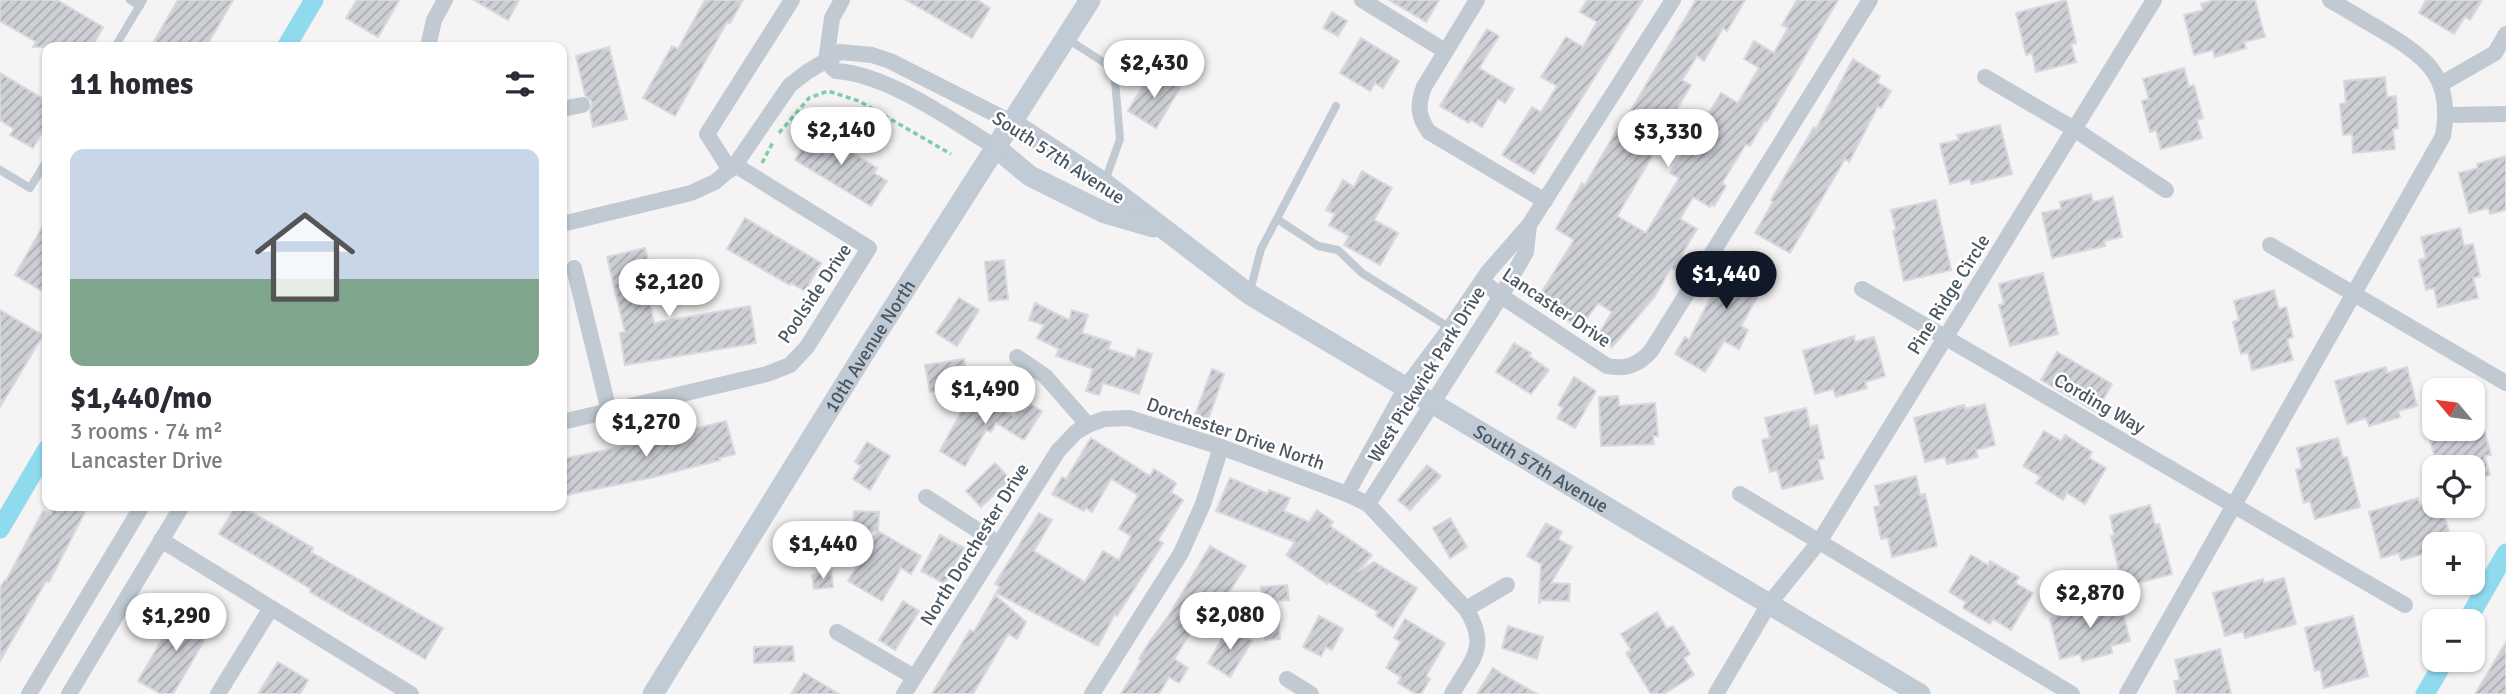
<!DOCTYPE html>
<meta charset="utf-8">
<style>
body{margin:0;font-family:Signika,sans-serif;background:#f7f7f7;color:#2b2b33;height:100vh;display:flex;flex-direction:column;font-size:26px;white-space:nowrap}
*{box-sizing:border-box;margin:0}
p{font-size:23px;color:#7c7c81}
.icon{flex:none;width:38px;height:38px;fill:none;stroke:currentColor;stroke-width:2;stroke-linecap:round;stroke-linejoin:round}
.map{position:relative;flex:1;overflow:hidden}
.panel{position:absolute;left:42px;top:42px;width:525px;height:469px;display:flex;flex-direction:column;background:#fff;border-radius:14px;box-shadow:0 2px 5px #0004}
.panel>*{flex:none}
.needle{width:46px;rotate:299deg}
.buttons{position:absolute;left:2422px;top:378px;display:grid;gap:14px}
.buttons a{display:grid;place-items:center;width:63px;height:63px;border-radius:14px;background:#fff;box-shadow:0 2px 5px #0004;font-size:35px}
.price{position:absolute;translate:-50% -60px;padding:0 16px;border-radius:24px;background:#fff;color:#222;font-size:23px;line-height:46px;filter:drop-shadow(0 2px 4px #0008)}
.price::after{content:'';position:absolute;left:50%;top:42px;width:21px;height:16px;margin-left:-10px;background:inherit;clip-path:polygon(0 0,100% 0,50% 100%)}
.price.active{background:#111827;color:#fff}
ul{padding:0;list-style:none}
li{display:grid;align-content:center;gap:14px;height:371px;padding:0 28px}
li span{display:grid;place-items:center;height:217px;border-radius:14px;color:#555}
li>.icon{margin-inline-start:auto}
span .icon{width:126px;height:126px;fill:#fffc;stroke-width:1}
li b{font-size:30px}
h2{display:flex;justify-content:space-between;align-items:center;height:84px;padding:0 28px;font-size:30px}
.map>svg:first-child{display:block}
</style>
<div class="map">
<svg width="2506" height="694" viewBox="0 0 2506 694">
<defs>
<pattern id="building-hatch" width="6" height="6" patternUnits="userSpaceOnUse" patternTransform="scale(1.75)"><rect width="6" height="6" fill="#cdcfd5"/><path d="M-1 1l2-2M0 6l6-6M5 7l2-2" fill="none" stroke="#a8abb0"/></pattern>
</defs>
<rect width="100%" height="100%" fill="#f5f3f3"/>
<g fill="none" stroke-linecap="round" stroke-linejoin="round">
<g stroke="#90daee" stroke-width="19">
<polyline points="286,47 314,0"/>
<polyline points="0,529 47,449"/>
<polyline points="2467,621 2506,553"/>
<polyline points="2425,694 2445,660"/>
</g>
</g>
<g fill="url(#building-hatch)" stroke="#d7d9de" stroke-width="2">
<polygon points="0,0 57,0 103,27 92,47 33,47 36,42 0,21"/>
<polygon points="178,0 233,0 206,47 165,47 154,41"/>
<polygon points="357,0 399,0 378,37 346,18"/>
<polygon points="474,0 519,0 508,20"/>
<polygon points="705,0 743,0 730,23 727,22 675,116 643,98 672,46 678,49"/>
<polygon points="906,0 977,0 990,8 972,38"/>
<polygon points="1389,0 1439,0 1426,22"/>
<polygon points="1587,0 1643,0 1534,174 1502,155 1532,107 1541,112 1557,86 1541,77 1566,37 1583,47 1597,22 1580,12"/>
<polygon points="1696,0 1745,0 1727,31 1723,28 1704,61 1697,56 1682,80 1691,85 1667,127 1655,120 1642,144 1655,151 1617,216 1646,233 1679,178 1670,173 1717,100 1721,93 1738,103 1759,68 1744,59 1754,41 1774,53 1788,28 1782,25 1797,0 1838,0 1767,121 1765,120 1750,146 1746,144 1722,183 1726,186 1714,206 1711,204 1710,207 1693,197 1680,219 1697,229 1682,254 1683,255 1675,270 1671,268 1655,296 1612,347 1598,335 1612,312 1598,303 1580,328 1539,303 1544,295 1541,293 1574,240 1556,229 1582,183 1585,185 1622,121 1624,122"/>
<polygon points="2066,0 2076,43 2071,44 2076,62 2036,72 2032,53 2026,55 2016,13"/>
<polygon points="2215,0 2255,0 2265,37 2244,42 2246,48 2215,57 2213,50 2194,55 2184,15 2203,10 2201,4"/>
<polygon points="2426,0 2482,0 2470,20 2465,17 2454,34 2419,13"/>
<polygon points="1332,12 1347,21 1338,36 1323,28"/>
<polygon points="1487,29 1499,36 1479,68 1514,89 1505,103 1498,99 1482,127 1471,120 1469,123 1440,106"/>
<polygon points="1361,38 1399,61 1383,88 1375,83 1370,91 1340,73"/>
<polygon points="609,47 627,119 593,127 590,112 592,102 585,95 576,56"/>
<polygon points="1853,59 1880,76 1877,82 1891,91 1881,108 1878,106 1849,162 1845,159 1790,253 1755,233 1773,202 1771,200 1814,127 1816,129"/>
<polygon points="2184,68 2189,87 2194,85 2203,118 2197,120 2202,138 2161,149 2156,130 2150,132 2142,101 2149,99 2143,79"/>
<polygon points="1152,71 1180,88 1156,128 1128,111"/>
<polygon points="0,73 47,101 47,124 33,148 10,135 14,129 0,120"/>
<polygon points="2385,77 2387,97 2396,96 2398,128 2393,129 2395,149 2353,153 2352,134 2343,135 2340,104 2346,103 2344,81"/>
<polygon points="2000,125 2012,174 1971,184 1970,179 1950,184 1940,144 1959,140 1957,135"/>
<polygon points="814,129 877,168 874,173 887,181 871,206 795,160"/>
<polygon points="2506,156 2506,210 2490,214 2488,208 2469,213 2459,173 2478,168 2477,164"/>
<polygon points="1362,171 1392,188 1374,220 1398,233 1380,265 1344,245 1349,236 1329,225 1335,214 1326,210 1343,180 1354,187"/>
<polygon points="2091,194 2093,202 2113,197 2122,237 2104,241 2105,246 2052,258 2042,213 2061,209 2060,202"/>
<polygon points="1936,200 1951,270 1904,281 1893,231 1896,230 1891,210"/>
<polygon points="745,218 821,263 805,291 791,283 790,285 727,249"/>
<polygon points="47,219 47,294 15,275"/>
<polygon points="2460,228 2464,246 2473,244 2480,276 2473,278 2478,298 2438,307 2434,288 2426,290 2419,260 2426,258 2421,237"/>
<polygon points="645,248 655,292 648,294 654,323 750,306 756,343 625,365 620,333 625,332 607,257"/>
<polygon points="1734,251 1775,276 1765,294 1760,292 1741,326 1748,330 1739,349 1724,341 1705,372 1675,354 1685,337 1689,340 1714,291 1711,289"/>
<polygon points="1004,260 1008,299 989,301 985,262"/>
<polygon points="2043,273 2058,334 2010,346 1999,305 2004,304 1999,284"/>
<polygon points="2274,290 2279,309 2286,307 2293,337 2287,339 2293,360 2252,370 2248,352 2241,354 2233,322 2239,320 2234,301"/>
<polygon points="959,298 979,310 957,346 936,333"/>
<polygon points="1035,303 1069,320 1072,310 1088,315 1082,333 1111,342 1108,349 1135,358 1138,349 1152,354 1139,394 1103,383 1099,395 1086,391 1093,369 1056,356 1059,349 1037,338 1044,325 1029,320"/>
<polygon points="0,310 43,335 0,407"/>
<polygon points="1854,336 1855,342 1874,337 1885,376 1865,382 1867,388 1836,397 1833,389 1815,394 1803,351"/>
<polygon points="1514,343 1531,353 1529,356 1549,370 1531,394 1496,372"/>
<polygon points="2057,352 2112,384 2096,412 2041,380"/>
<polygon points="964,359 968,386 930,392 925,365"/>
<polygon points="2386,367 2387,373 2407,367 2417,406 2398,411 2400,417 2369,426 2366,418 2347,424 2335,381"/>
<polygon points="1212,369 1224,374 1208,420 1195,415"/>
<polygon points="1574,377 1596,391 1575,428 1557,418 1563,408 1558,405"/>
<polygon points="971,394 1014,416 1024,400 1042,411 1024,440 996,423 991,432 986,430 965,466 940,451"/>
<polygon points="1618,396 1619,406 1655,403 1658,436 1653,436 1654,444 1601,446 1599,397"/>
<polygon points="1985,404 1995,445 1976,450 1978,457 1947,464 1945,457 1925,462 1914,418 1964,405 1965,409"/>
<polygon points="1806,408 1810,427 1817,425 1824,458 1818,460 1823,479 1782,489 1777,470 1770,472 1762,440 1770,438 1765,418"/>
<polygon points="726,421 735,454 719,458 720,460 654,477 562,496 562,459 630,445"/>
<polygon points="2434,429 2484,429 2491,455 2485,456 2490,475 2473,479 2473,467 2437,467 2429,435 2435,433"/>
<polygon points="2044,431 2061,441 2065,435 2092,452 2089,458 2106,468 2085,504 2067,493 2063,500 2036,483 2041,477 2023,466"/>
<polygon points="1091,438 1150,476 1154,469 1176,483 1171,492 1183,500 1158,540 1163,543 1117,616 1115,614 1098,646 996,593 1000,587 995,584 1039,513 1052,520 1034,551 1085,582 1103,551 1119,560 1131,536 1119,529 1138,495 1111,479 1092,512 1086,508 1084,511 1052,494 1062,477 1066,479"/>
<polygon points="2338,438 2343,458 2347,457 2360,507 2315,519 2310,501 2304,503 2296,470 2302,468 2297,448"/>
<polygon points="867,442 890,456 870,490 853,479 861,466 855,462"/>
<polygon points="995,463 1010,479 981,507 966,491"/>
<polygon points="1427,465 1441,476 1410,510 1398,500"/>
<polygon points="1916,476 1920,495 1925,494 1937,546 1892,557 1888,538 1881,539 1874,507 1880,506 1875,486"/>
<polygon points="1230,478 1268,494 1269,490 1290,498 1284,511 1309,522 1317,510 1333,522 1330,526 1372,555 1358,572 1374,562 1417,588 1393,627 1376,616 1378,612 1328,582 1327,584 1286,555 1295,542 1216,511"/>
<polygon points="2418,498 2420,505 2434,501 2434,506 2442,506 2451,540 2434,544 2434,551 2401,560 2399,553 2381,558 2369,512"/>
<polygon points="2150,505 2155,525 2159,524 2172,574 2123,587 2111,536 2114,535 2110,516"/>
<polygon points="55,506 88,506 49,582 46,581 0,661 0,588 5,580 6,581 43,511 51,514"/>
<polygon points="236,506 241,506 313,548 311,552 443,628 425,659 310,592 311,589 219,534"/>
<polygon points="854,511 879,512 878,531 853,530"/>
<polygon points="1450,518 1467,547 1450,558 1433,528"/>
<polygon points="1546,523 1562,532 1558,539 1572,547 1551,583 1570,584 1569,601 1541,600 1539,604 1541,564 1527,556"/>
<polygon points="878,531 921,556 911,574 901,568 882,601 848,581"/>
<polygon points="940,535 964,548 945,584 921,571"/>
<polygon points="1210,546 1246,566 1213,616 1204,611 1174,659 1188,668 1179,683 1169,677 1159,694 1121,694 1141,661 1139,659 1148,644 1171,612"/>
<polygon points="1971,555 1988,565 1990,561 2019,577 2015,583 2033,593 2011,630 1993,619 1990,624 1963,608 1966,602 1949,592"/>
<polygon points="831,572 833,587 814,589 812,575"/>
<polygon points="2284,578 2296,624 2245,638 2243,631 2225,636 2213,593 2263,579 2264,583"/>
<polygon points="1287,585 1289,600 1277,601 1280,639 1265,640 1261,587"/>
<polygon points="995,595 1026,622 1017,639 1008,634 973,694 932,694 970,630 974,632"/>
<polygon points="2098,599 2100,606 2120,601 2130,641 2111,646 2112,653 2082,661 2080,654 2060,659 2050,619 2069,614 2067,607"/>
<polygon points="903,601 919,611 895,650 879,640"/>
<polygon points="188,607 215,622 173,694 161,694 138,681 169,627 174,630"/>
<polygon points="1657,612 1667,629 1673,626 1690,654 1684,658 1694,675 1664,694 1651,694 1626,653 1631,650 1621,634"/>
<polygon points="1319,616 1343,629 1332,650 1326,647 1321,656 1303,647"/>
<polygon points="2353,616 2368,676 2324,688 2320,669 2315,671 2305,628"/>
<polygon points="1405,619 1445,643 1426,676 1430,679 1421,694 1416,694 1398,683 1401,677 1386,668 1401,642 1394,638"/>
<polygon points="1508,626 1543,637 1537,659 1502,648"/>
<polygon points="1229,627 1252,641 1230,677 1208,663"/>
<polygon points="2506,642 2506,694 2475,694"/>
<polygon points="793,646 794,661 754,663 754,647"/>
<polygon points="2220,649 2231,694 2177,694 2174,681 2180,680 2175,660"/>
<polygon points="278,662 308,680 300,694 258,694"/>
<polygon points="1493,668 1502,674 1537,694 1477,694"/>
<polygon points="804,673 839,694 791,694"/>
</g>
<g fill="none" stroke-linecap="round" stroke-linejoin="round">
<g stroke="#7ad0a6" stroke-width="3.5" stroke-dasharray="5 3.5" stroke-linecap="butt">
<polyline points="779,133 809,98 828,91 859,101 951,154"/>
<polyline points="762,163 773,142"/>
</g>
<g stroke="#c1cad2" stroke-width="8">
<polyline points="130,0 140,6"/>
<polyline points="1066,38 1114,69 1120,139 1105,181"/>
<polyline points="115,47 143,0"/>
<polyline points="0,170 30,188 47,160"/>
<polyline points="1277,219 1318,246 1338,250 1362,273 1450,328"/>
<polyline points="1250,291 1261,249 1336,106"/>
</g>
<g stroke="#c1cad2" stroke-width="16">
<polyline points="1362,0 1445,51"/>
<path d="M1477,0L1424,87C1417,105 1418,117 1429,132L1545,201"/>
<polyline points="428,47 434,20 445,0"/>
<path d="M826,61L836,71C887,74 951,120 995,147"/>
<polyline points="826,61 832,18 842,0"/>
<polyline points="1985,77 2074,129 2166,190"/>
<polyline points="2441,84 2495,53 2506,34"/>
<polyline points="562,109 582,105"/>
<polyline points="2447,115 2506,114"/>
<polyline points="730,170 707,134 792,0"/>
<polyline points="562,224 691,193 715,182 735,165 790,85 807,72 840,52 872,55 890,61 1011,122"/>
<polyline points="2270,245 2506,383"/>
<polyline points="574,268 609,411"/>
<path d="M1482,281L1501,296L1607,366C1626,370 1638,365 1651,351L1870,0"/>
<polyline points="1862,289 2405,605"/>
<polyline points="1017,357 1045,376 1088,425"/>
<polyline points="562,422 767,374 790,365 807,347 869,248 735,165"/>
<polyline points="1347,494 1406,387 1450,328 1488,272 1529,225 1673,0"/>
<polyline points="1740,494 2072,694"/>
<polyline points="926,497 999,544"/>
<polyline points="1368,504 1501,296 1526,252 1529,225"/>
<polyline points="161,540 411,694"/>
<polyline points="1466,609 1507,585"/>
<polyline points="837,632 914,677"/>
<polyline points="1287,679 1311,694"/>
<polyline points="29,694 142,506"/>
<polyline points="69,694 182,506"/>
<polyline points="218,694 271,608"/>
<path d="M904,694L1058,451L1076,432L1088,425L1104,419L1129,418L1221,447L1347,494L1368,504L1466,609C1490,647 1472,659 1452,694"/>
<polyline points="1092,694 1181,553 1203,504 1221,447"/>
<polyline points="1716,694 1769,604 1819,542 2154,0"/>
<path d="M2127,694L2443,136C2453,80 2430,60 2386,33C2367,22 2349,11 2330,0"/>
</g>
<g stroke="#c1cbd6" stroke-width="21">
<path id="s1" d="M1011,122L1104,183L1249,294L1920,694"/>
<polyline points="995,147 1030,176 1105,213 1153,227"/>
<path id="s2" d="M653,694L863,355L1090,0"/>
</g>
</g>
<g text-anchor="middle" stroke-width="5" stroke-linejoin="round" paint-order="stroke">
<g font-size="19" fill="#4a5661" stroke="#fff">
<text transform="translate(1059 157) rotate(33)" y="7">South 57th Avenue</text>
<text transform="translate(814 293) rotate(-56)" y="7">Poolside Drive</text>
<text transform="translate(1948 294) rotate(-58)" y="7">Pine Ridge Circle</text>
<text transform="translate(1557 307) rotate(34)" y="7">Lancaster Drive</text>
<text dy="7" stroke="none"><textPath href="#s2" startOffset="410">10th Avenue North</textPath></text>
<text transform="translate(1426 374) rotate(-58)" y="7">West Pickwick Park Drive</text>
<text transform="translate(2100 403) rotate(30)" y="7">Cording Way</text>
<text transform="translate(1236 433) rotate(19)" y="7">Dorchester Drive North</text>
<text dy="7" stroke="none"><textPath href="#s1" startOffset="634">South 57th Avenue</textPath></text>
<text transform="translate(974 544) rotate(-58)" y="7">North Dorchester Drive</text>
</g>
</g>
</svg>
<div class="buttons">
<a><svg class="needle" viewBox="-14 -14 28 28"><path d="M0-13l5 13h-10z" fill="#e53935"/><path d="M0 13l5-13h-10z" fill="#7c7c81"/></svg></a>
<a><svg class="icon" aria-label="locate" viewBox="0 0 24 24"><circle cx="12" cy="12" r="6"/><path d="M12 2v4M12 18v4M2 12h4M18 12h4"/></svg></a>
<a>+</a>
<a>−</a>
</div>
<b class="price" style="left:1154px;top:100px">$2,430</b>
<b class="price" style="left:841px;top:167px">$2,140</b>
<b class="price" style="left:1668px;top:169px">$3,330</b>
<b class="price active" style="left:1726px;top:311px">$1,440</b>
<b class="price" style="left:669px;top:319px">$2,120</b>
<b class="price" style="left:985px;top:426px">$1,490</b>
<b class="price" style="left:646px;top:459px">$1,270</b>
<b class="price" style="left:823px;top:581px">$1,440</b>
<b class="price" style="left:2090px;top:630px">$2,870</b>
<b class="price" style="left:1230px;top:652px">$2,080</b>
<b class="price" style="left:176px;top:653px">$1,290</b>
<section class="panel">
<h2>11 homes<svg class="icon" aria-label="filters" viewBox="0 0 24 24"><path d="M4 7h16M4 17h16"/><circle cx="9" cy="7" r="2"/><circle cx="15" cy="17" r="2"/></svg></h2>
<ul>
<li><span style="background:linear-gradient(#c9d6e8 60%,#7fa58c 0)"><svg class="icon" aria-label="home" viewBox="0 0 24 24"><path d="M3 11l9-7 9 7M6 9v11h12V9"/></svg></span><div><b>$1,440/mo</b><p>3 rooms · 74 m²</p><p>Lancaster Drive</p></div></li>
</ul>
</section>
</div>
